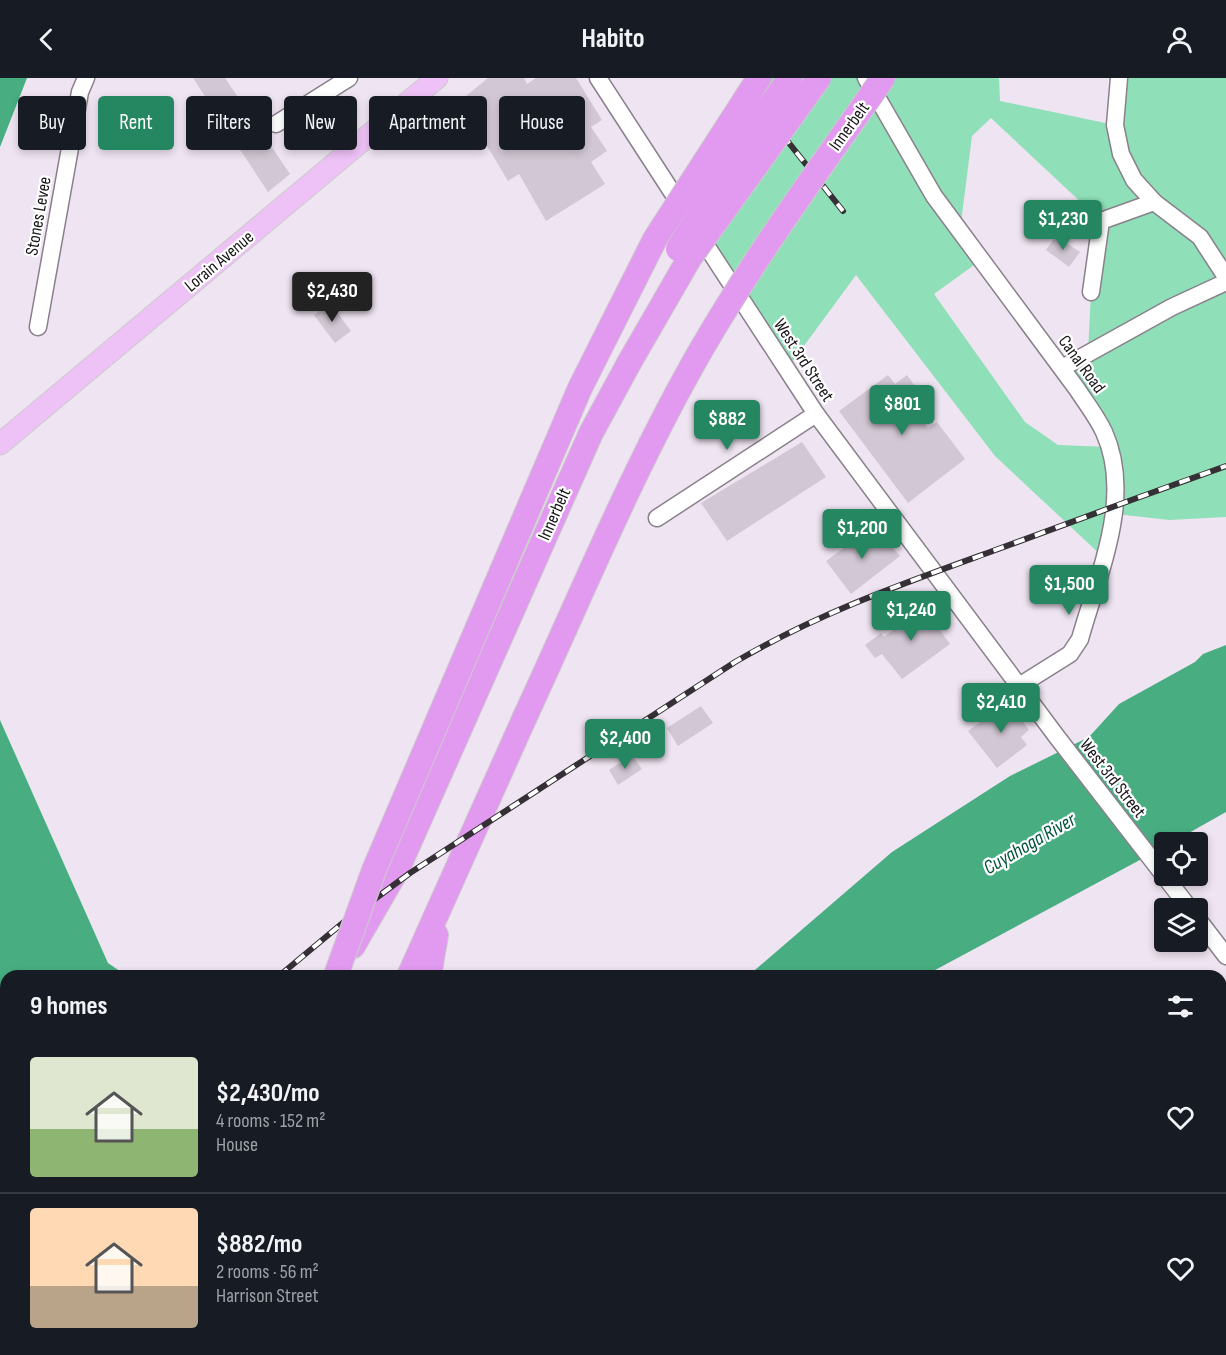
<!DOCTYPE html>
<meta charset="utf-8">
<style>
body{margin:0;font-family:"Sofia Sans Condensed",sans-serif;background:#242831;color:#f1f3f6;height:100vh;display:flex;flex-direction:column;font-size:22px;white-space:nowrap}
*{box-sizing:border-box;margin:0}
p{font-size:20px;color:#9ea1a6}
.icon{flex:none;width:33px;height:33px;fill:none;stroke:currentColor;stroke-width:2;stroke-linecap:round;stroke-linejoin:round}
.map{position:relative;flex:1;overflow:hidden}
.panel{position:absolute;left:0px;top:892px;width:1227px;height:386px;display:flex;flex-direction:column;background:#171b24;border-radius:18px 18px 0 0;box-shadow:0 3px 9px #0003}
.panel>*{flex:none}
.guide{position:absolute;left:18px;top:18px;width:600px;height:54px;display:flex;gap:12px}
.buttons{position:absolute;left:1154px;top:754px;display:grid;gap:12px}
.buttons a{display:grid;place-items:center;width:54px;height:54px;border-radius:6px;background:#171b24;box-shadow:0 3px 9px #0003;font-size:30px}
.price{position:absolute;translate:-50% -51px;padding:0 14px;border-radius:6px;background:#258761;color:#fff;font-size:20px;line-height:39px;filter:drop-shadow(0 2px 3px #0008)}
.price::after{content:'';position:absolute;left:50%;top:36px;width:18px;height:14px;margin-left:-9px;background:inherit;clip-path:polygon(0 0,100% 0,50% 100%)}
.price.active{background:#222;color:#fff}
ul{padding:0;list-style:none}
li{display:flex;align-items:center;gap:18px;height:150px;padding:0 30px}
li+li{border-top:2px solid #363941}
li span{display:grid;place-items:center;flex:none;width:168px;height:120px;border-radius:6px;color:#555}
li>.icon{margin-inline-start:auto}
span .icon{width:72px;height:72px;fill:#fffc;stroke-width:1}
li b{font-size:26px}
h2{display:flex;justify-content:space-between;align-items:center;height:72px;padding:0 30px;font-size:26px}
.pill{padding:0 21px;border-radius:6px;background:#171b24;box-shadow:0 3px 9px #0003;font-size:21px;line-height:54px}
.pill.active{background:#258761;color:#fff}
header{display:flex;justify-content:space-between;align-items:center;height:78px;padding:0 30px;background:#171b24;font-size:27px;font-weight:700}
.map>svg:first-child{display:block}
</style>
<header><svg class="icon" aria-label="back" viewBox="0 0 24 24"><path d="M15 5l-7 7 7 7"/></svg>Habito<svg class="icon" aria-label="person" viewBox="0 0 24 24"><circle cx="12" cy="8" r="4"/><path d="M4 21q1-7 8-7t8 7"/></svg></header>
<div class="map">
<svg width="1226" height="1277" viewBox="0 0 1226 1277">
<rect width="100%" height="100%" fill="#efe4f1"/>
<g fill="#8fe0b9" fill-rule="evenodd">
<path d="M749,0H999L1000,23L1115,47L1119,0H1226V439L1169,442L1116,436L1103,479L995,378L856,197L787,291L679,125ZM991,40L1101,143L1091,214L1088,274L1062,290L1109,369L1058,367L1025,344L934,216L981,182L960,153L972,58Z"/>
<polygon points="0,944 6,945 6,1115 0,1110"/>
<polygon points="14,1272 429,1272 429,1277 11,1277"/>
</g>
<g fill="#48ae82">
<polygon points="0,0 27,0 0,69"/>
<polygon points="1226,567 1226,734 1171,765 1164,765 1164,769 924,898 748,898 892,774 1010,698 1089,659 1119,626 1195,584 1203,576"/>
<polygon points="0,642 108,885 127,898 6,898 6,945 0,944"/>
</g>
<g fill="#d2c7d4">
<polygon points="193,0 225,0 290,96 268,114"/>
<polygon points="488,0 524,0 527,6 536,0 576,0 602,42 591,49 607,73 591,84 605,106 546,143 519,96 508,103 460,23"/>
<polygon points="1056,158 1080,174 1069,189 1046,172"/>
<polygon points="330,225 351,253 335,265 314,237"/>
<polygon points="888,297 895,306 907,297 927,325 916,333 928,350 937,344 965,381 908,425 839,333"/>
<polygon points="802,364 826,399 727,463 701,425"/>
<polygon points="872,449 884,466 887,463 900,478 851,516 826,483"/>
<polygon points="929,525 939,540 934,544 950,566 902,601 882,576 875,580 865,567 881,555 884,559"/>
<polygon points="1008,623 1029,652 1021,659 1027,667 997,690 968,653"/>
<polygon points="701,628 713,645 678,668 667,650"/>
<polygon points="632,677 642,691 618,707 609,692"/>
</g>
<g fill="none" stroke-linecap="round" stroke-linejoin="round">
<defs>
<g id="minor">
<polyline points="598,0 683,131"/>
<path d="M866,0L934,118L1077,311C1086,325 1097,339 1104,354C1134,420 1098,496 1080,561L1070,576L1019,608"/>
<polyline points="1119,0 1115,47 1121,76 1134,102 1154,124 1200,159 1226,199"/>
<polyline points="276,46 349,0"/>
<polyline points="698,155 816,336 1057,659 1190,831"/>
<polyline points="1091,214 1101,143 1154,124"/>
<polyline points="38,249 80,14 86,0"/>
<polyline points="1062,290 1172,229 1226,204"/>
<polyline points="657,440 816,336"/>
<polyline points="1197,840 1226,878"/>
<polyline points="0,1152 4,1154"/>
</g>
<polyline id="major" points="0,366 437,0"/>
<g id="highway">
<polyline points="353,868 398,790 591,355 629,285"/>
<polyline points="409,898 524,641"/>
<polyline points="429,898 436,857"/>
<polyline points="188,1277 190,1272"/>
<polyline points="254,1277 256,1272"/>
<polyline points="290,1277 291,1272"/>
</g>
</defs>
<use href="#minor" stroke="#8a808b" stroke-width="19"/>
<use href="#major" stroke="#cccbcc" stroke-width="23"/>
<use href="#highway" stroke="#cccbcc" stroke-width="26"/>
<use href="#minor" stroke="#fff" stroke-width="16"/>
<use href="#major" stroke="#eec2f6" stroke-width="21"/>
<use href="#highway" stroke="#e299f0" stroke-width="24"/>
<defs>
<g id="rail">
<polyline points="749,0 789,65 843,133"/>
<path d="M279,898L345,843L410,795L735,584C819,535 899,507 990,474C1069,445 1147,416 1226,388"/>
<polyline points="0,1198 6,1189"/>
</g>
</defs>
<use href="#rail" stroke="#343035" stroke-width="6"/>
<use href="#rail" stroke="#fff" stroke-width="4" stroke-dasharray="11" stroke-linecap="butt"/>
<defs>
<g id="highway-bridge">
<polyline points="678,171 749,57 790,0"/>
<polyline points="629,285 689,181 819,0"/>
<path d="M524,641C581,518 633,390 701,272C756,177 820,90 883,0"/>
<polyline points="336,897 374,792 580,310 655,161 759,0"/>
</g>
</defs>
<use href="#highway-bridge" stroke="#cccbcc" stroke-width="26" stroke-linecap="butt"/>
<use href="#highway-bridge" stroke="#e299f0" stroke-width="24"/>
</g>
<g text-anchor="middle" stroke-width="4.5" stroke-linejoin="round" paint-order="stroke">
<g font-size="18" fill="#161317" stroke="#fff">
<text transform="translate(849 48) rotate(-54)" y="6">Innerbelt</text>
<text transform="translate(38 138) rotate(-80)" y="6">Stones Levee</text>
<text transform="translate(219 183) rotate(-40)" y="6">Lorain Avenue</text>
<text transform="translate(804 282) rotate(57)" y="6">West 3rd Street</text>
<text transform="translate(1082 286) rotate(54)" y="6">Canal Road</text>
<text transform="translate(554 436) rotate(-66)" y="6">Innerbelt</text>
<text transform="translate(1113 700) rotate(52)" y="6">West 3rd Street</text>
</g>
<g font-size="20" font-style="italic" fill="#005538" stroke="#fff">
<text transform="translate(1029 765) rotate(-30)" y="7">Cuyahoga River</text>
</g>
</g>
</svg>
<div class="buttons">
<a><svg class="icon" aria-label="locate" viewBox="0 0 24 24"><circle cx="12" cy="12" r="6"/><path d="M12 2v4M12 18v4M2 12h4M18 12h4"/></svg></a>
<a><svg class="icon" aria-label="layers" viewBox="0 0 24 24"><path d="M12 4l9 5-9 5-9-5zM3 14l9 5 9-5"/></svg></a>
</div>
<b class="price" style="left:1063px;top:173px">$1,230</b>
<b class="price active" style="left:332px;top:245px">$2,430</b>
<b class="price" style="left:902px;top:358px">$801</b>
<b class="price" style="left:727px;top:373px">$882</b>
<b class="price" style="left:862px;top:482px">$1,200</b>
<b class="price" style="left:1069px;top:538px">$1,500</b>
<b class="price" style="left:911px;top:564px">$1,240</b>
<b class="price" style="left:1001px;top:656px">$2,410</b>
<b class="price" style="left:625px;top:692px">$2,400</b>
<div class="guide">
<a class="pill">Buy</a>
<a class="pill active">Rent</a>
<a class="pill">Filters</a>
<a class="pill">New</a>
<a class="pill">Apartment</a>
<a class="pill">House</a>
</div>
<section class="panel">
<h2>9 homes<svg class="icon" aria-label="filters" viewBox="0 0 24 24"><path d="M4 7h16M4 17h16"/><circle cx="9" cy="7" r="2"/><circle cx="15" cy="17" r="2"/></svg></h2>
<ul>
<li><span style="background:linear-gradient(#dfe7d0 60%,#8fb573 0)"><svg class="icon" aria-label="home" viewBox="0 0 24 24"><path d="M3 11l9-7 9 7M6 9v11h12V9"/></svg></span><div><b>$2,430/mo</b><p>4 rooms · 152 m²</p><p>House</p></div><svg class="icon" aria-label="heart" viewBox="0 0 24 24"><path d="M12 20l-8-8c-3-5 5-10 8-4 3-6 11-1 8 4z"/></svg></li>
<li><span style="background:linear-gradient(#ffd9b3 65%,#b9a48a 0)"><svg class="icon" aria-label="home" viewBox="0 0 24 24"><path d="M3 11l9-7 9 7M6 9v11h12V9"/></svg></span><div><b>$882/mo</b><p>2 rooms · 56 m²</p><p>Harrison Street</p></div><svg class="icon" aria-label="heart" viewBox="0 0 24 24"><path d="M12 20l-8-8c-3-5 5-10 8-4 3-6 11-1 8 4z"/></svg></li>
</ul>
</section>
</div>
